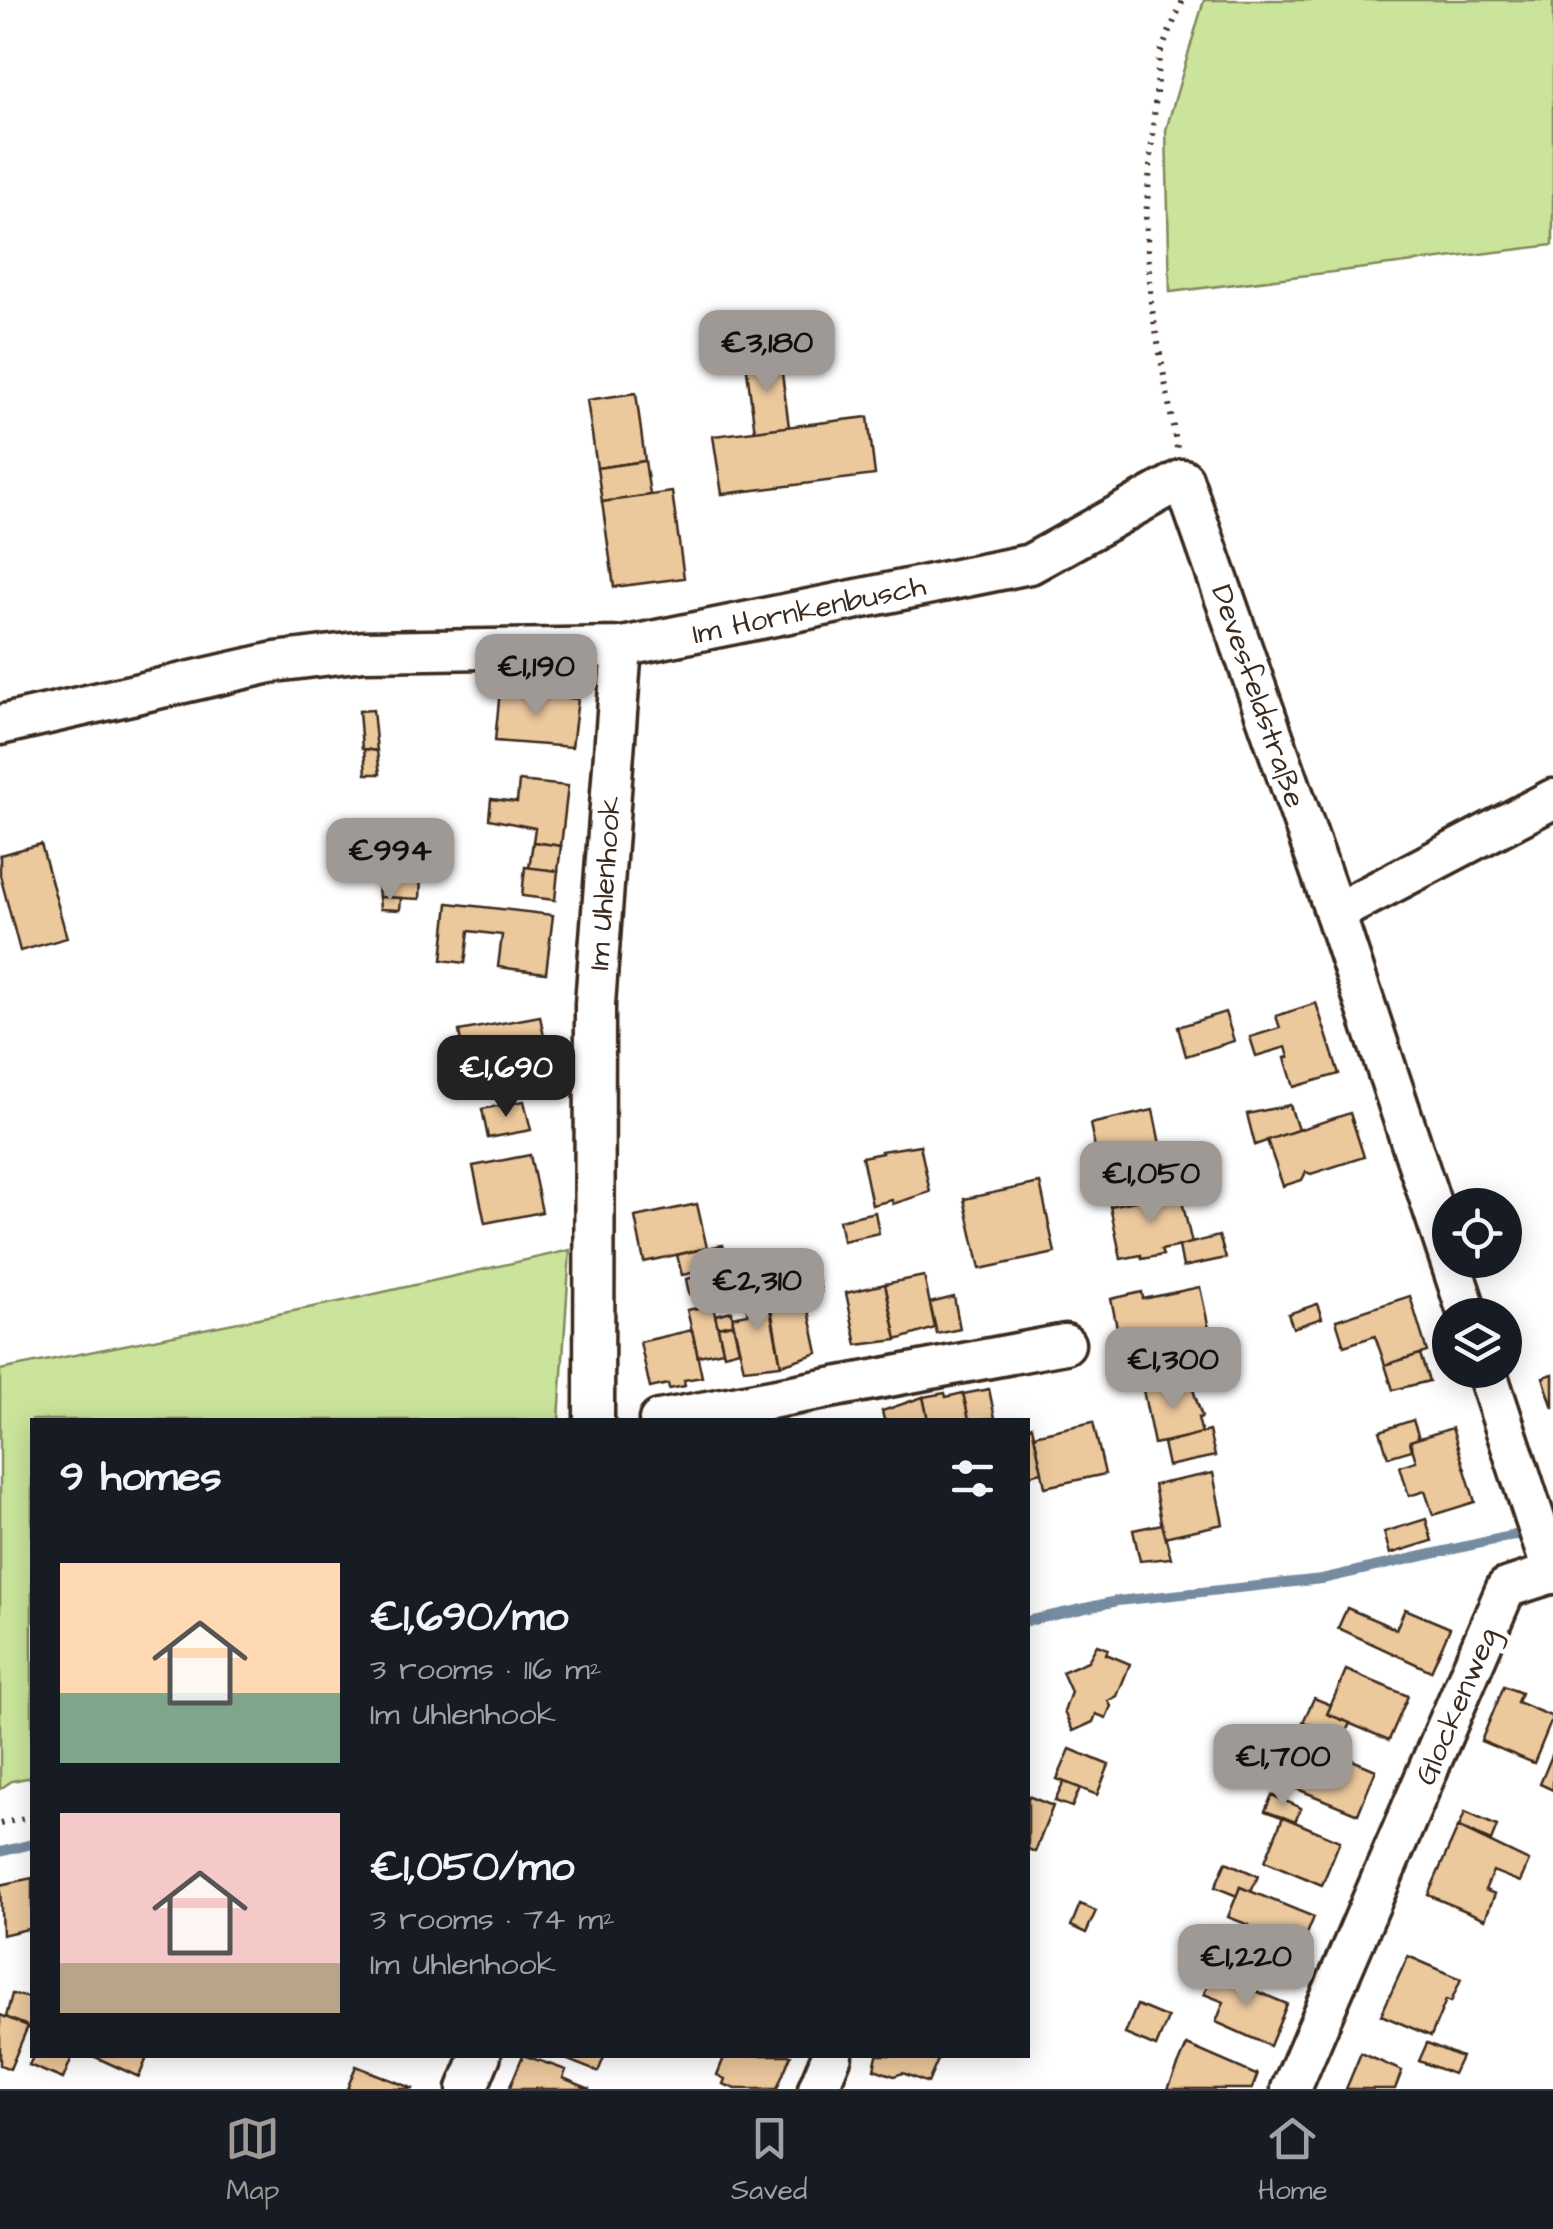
<!DOCTYPE html>
<meta charset="utf-8">
<style>
body{margin:0;font-family:"Architects Daughter",sans-serif;background:#242831;color:#f1f3f6;height:100vh;display:flex;flex-direction:column;font-size:38px;white-space:nowrap}
*{box-sizing:border-box;margin:0}
p{font-size:32px;color:#9ea1a6}
.icon{flex:none;width:55px;height:55px;fill:none;stroke:currentColor;stroke-width:2;stroke-linecap:round;stroke-linejoin:round}
.map{position:relative;flex:1;overflow:hidden}
.drawer{position:absolute;left:30px;top:1418px;width:1000px;height:640px;display:flex;flex-direction:column;background:#171b24;border-radius:0px;box-shadow:0 5px 25px #0003}
.drawer>*{flex:none}
.controls{position:absolute;left:1432px;top:1188px;display:grid;gap:20px}
.controls a{display:grid;place-items:center;width:90px;height:90px;border-radius:50%;background:#171b24;box-shadow:0 5px 25px #0003;font-size:50px}
.price{position:absolute;translate:-50% -85px;padding:0 22px;border-radius:20px;background:#9f9995;color:#111;font-size:32px;line-height:65px;filter:drop-shadow(0 2px 5px #0008)}
.price::after{content:'';position:absolute;left:50%;top:60px;width:30px;height:22px;margin-left:-15px;background:inherit;clip-path:polygon(0 0,100% 0,50% 100%)}
.price.selected{background:#222;color:#fff}
ul{padding:0;list-style:none}
li{display:flex;align-items:center;gap:30px;height:250px;padding:0 30px}
li span{display:grid;place-items:center;flex:none;width:280px;height:200px;border-radius:0px;color:#555}
li>.icon{margin-inline-start:auto}
span .icon{width:120px;height:120px;fill:#fffc;stroke-width:1}
li b{font-size:42px}
h2{display:flex;justify-content:space-between;align-items:center;height:120px;padding:0 30px;font-size:42px}
.tab-bar{display:flex;justify-content:space-around;align-items:center;height:140px;border-top:2px solid #363941;background:#171b24;font-size:28px;color:#9ea1a6}
.tab-bar a{display:grid;justify-items:center;gap:5px}
.tab-bar .selected{color:#9f9995}
.map>svg:first-child{display:block}
</style>
<div class="map">
<svg width="1553" height="2089" viewBox="0 0 1553 2089">
<rect width="100%" height="100%" fill="#fff"/>
<filter id="ink" filterUnits="userSpaceOnUse"><feTurbulence type="fractalNoise" baseFrequency=".01" numOctaves="2"/><feDisplacementMap in="SourceGraphic" scale="20" xChannelSelector="R" yChannelSelector="G"/><feConvolveMatrix kernelMatrix="1 2 1 2 8 2 1 2 1" color-interpolation-filters="sRGB"/></filter>
<g filter="url(#ink)">
<g fill="#cae59b" stroke="#82885c" stroke-width="2.5">
<polygon points="1204,0 1553,0 1553,245 1170,292 1166,130"/>
<polygon points="570,1250 559,1420 32,1420 32,1777 12,1781 0,1789 0,1370 348,1300"/>
</g>
<g fill="none" stroke-linecap="round" stroke-linejoin="round">
<g stroke="#758ba0" stroke-width="10">
<polyline points="1028,1621 1117,1601 1322,1579 1533,1531"/>
<polyline points="0,1852 32,1844"/>
</g>
</g>
<g fill="#ecc89d" stroke="#3b2a1e" stroke-width="2.5">
<polygon points="780,358 789,427 755,432 746,362"/>
<polygon points="636,393 645,461 597,468 587,400"/>
<polygon points="868,417 875,475 722,494 713,436"/>
<polygon points="645,461 650,495 602,502 597,468"/>
<polygon points="672,492 684,578 614,587 602,502"/>
<polygon points="500,690 578,699 572,747 495,741"/>
<polygon points="373,710 377,751 362,749 359,711"/>
<polygon points="364,749 377,751 380,774 366,774"/>
<polygon points="519,781 568,786 561,846 533,842 535,828 489,819 491,799 517,802"/>
<polygon points="533,842 561,846 558,871 529,868"/>
<polygon points="41,844 67,938 20,951 0,875 0,855"/>
<polygon points="374,850 422,855 420,899 379,897"/>
<polygon points="525,867 558,871 555,900 522,896"/>
<polygon points="379,897 401,898 400,910 380,909"/>
<polygon points="448,903 553,915 546,973 498,967 502,935 469,931 465,963 442,960"/>
<polygon points="1316,1003 1339,1074 1294,1087 1285,1058 1289,1057 1286,1047 1256,1056 1250,1037 1280,1028 1276,1016"/>
<polygon points="1225,1012 1234,1041 1186,1056 1178,1027"/>
<polygon points="540,1016 545,1042 539,1043 547,1088 502,1096 497,1071 467,1077 459,1031"/>
<polygon points="524,1101 531,1130 488,1138 482,1109"/>
<polygon points="1290,1105 1298,1130 1255,1145 1247,1114"/>
<polygon points="1153,1110 1163,1159 1100,1172 1090,1124"/>
<polygon points="1350,1113 1364,1157 1311,1174 1306,1172 1302,1180 1283,1186 1267,1140"/>
<polygon points="920,1145 930,1192 893,1204 892,1200 872,1205 862,1157 882,1153 881,1151"/>
<polygon points="530,1155 542,1212 485,1223 473,1166"/>
<polygon points="1040,1183 1055,1253 980,1269 964,1199"/>
<polygon points="1180,1192 1192,1244 1161,1250 1163,1255 1142,1259 1141,1255 1121,1259 1110,1206"/>
<polygon points="697,1204 707,1248 644,1262 635,1217"/>
<polygon points="875,1212 879,1233 843,1241 839,1220"/>
<polygon points="1219,1236 1226,1258 1183,1267 1179,1246"/>
<polygon points="723,1245 728,1265 711,1269 707,1248"/>
<polygon points="707,1248 711,1269 682,1275 677,1255"/>
<polygon points="701,1276 704,1291 689,1294 686,1279"/>
<polygon points="924,1276 935,1328 897,1340 885,1284"/>
<polygon points="818,1278 821,1292 804,1295 801,1282"/>
<polygon points="885,1284 897,1340 857,1345 846,1293"/>
<polygon points="1200,1287 1211,1338 1152,1350 1153,1355 1124,1361 1111,1299 1142,1292 1143,1299"/>
<polygon points="766,1288 781,1365 744,1369 732,1317 748,1314 744,1293"/>
<polygon points="1410,1296 1427,1352 1385,1365 1375,1336 1344,1346 1336,1320"/>
<polygon points="954,1297 960,1329 937,1334 930,1303"/>
<polygon points="807,1301 818,1353 781,1365 771,1309"/>
<polygon points="1317,1304 1322,1318 1293,1328 1288,1314"/>
<polygon points="713,1305 723,1351 698,1356 687,1310"/>
<polygon points="732,1311 733,1324 718,1327 715,1315"/>
<polygon points="733,1324 739,1350 724,1354 718,1327"/>
<polygon points="1230,1328 1236,1354 1191,1363 1187,1343 1211,1338 1210,1332"/>
<polygon points="692,1330 702,1377 684,1380 685,1386 669,1389 668,1384 650,1388 640,1342"/>
<polygon points="1420,1354 1429,1381 1393,1390 1385,1365"/>
<polygon points="1553,1374 1553,1408 1543,1377"/>
<polygon points="1190,1380 1202,1417 1198,1418 1202,1434 1154,1444 1143,1390"/>
<polygon points="989,1389 995,1418 969,1420 963,1394"/>
<polygon points="945,1393 946,1397 963,1393 969,1420 928,1420 923,1397"/>
<polygon points="923,1397 928,1420 884,1420 882,1411"/>
<polygon points="1413,1420 1419,1438 1410,1441 1412,1450 1388,1457 1380,1431"/>
<polygon points="1093,1422 1105,1474 1045,1487 1034,1435"/>
<polygon points="1032,1426 1042,1472 1028,1475 1028,1427"/>
<polygon points="1452,1428 1475,1502 1433,1515 1425,1491 1409,1496 1400,1466 1416,1461 1410,1441"/>
<polygon points="1209,1431 1215,1456 1168,1466 1163,1443"/>
<polygon points="1213,1473 1223,1524 1164,1537 1154,1485"/>
<polygon points="1426,1519 1432,1541 1390,1554 1384,1532"/>
<polygon points="1162,1524 1171,1558 1140,1561 1133,1530"/>
<polygon points="1347,1608 1396,1629 1405,1609 1450,1628 1431,1671 1338,1628"/>
<polygon points="1097,1645 1108,1649 1106,1654 1130,1664 1117,1696 1108,1701 1111,1706 1106,1718 1096,1714 1093,1722 1073,1731 1064,1712 1071,1692 1062,1672 1088,1661"/>
<polygon points="1346,1670 1408,1696 1389,1740 1327,1714"/>
<polygon points="1504,1686 1521,1693 1517,1702 1553,1717 1534,1763 1481,1741"/>
<polygon points="1314,1698 1331,1705 1327,1714 1350,1723 1343,1739 1303,1722"/>
<polygon points="1303,1722 1343,1739 1337,1754 1314,1744 1310,1753 1293,1746"/>
<polygon points="1314,1744 1376,1770 1358,1814 1295,1788"/>
<polygon points="1070,1749 1109,1765 1097,1795 1057,1779"/>
<polygon points="1553,1753 1553,1790 1540,1784"/>
<polygon points="1064,1782 1080,1788 1072,1807 1055,1801"/>
<polygon points="1272,1795 1301,1808 1295,1822 1265,1811"/>
<polygon points="1028,1796 1053,1806 1035,1852 1028,1849"/>
<polygon points="1465,1812 1497,1826 1491,1841 1459,1827"/>
<polygon points="1283,1817 1340,1841 1322,1885 1265,1861"/>
<polygon points="1458,1827 1529,1861 1520,1882 1493,1871 1485,1890 1495,1894 1485,1919 1428,1895"/>
<polygon points="1226,1862 1258,1876 1251,1892 1240,1887 1237,1896 1215,1887"/>
<polygon points="32,1878 32,1928 2,1935 0,1885"/>
<polygon points="1240,1887 1314,1917 1296,1961 1244,1938 1249,1925 1228,1917"/>
<polygon points="1080,1904 1096,1911 1086,1933 1071,1926"/>
<polygon points="1204,1940 1239,1954 1228,1979 1193,1967"/>
<polygon points="1408,1956 1461,1979 1451,2002 1446,2000 1431,2036 1381,2015"/>
<polygon points="1213,1973 1287,2004 1270,2046 1216,2022 1224,2002 1204,1994"/>
<polygon points="12,1994 32,1998 32,2030 6,2017"/>
<polygon points="1137,2005 1168,2018 1156,2047 1125,2034"/>
<polygon points="0,2015 28,2026 10,2069 0,2065"/>
<polygon points="1427,2043 1461,2057 1453,2074 1419,2061"/>
<polygon points="1187,2045 1256,2075 1258,2073 1252,2089 1168,2089"/>
<polygon points="1361,2053 1402,2071 1395,2089 1346,2089"/>
<polygon points="34,2055 73,2055 63,2079 29,2065"/>
<polygon points="91,2055 148,2055 139,2077"/>
<polygon points="523,2055 566,2070 563,2078 590,2089 509,2089"/>
<polygon points="570,2055 605,2055 598,2072 568,2060"/>
<polygon points="725,2055 791,2055 777,2089 736,2089 723,2084 725,2079 717,2075"/>
<polygon points="877,2055 940,2055 928,2083 903,2073 894,2076 874,2069"/>
<polygon points="356,2066 414,2089 347,2089"/>
</g>
<g fill="none" stroke-linecap="round" stroke-linejoin="round">
<defs>
<g id="street">
<polyline points="0,725 275,662 364,651 622,647 1030,564 1183,479 1335,913 1468,1315"/>
<polyline points="1335,913 1553,799"/>
<polyline points="1486,1370 1553,1574"/>
<polyline points="594,1420 595,1004 622,647"/>
<polyline points="659,1420 1065,1344"/>
<polyline points="467,2089 481,2055"/>
<polyline points="818,2089 832,2055"/>
<polyline points="1291,2089 1506,1588 1553,1573"/>
</g>
</defs>
<use href="#street" stroke="#3b2a1e" stroke-width="45"/>
<g stroke="#3b2a1e" stroke-width="6" stroke-dasharray="2.5 8" stroke-linecap="butt">
<polyline points="1177,448 1151,304 1146,217 1159,56 1183,0"/>
<polyline points="0,1824 32,1816"/>
</g>
<use href="#street" stroke="#fff" stroke-width="38"/>
</g>
</g>
<g text-anchor="middle" stroke-width="9" stroke-linejoin="round" paint-order="stroke">
<g font-size="30" fill="#3b2a1e" stroke="#fff">
<text transform="translate(809 609) rotate(-12)" y="10">Im Hornkenbusch</text>
<text transform="translate(1259 696) rotate(71)" y="10">Devesfeldstraße</text>
<text transform="translate(604 883) rotate(-86)" y="10">Im Uhlenhook</text>
<text transform="translate(1456 1706) rotate(-67)" y="10">Glockenweg</text>
</g>
</g>
</svg>
<div class="controls">
<a><svg class="icon" aria-label="locate" viewBox="0 0 24 24"><circle cx="12" cy="12" r="6"/><path d="M12 2v4M12 18v4M2 12h4M18 12h4"/></svg></a>
<a><svg class="icon" aria-label="layers" viewBox="0 0 24 24"><path d="M12 4l9 5-9 5-9-5zM3 14l9 5 9-5"/></svg></a>
</div>
<b class="price" style="left:767px;top:395px">€3,180</b>
<b class="price" style="left:536px;top:719px">€1,190</b>
<b class="price" style="left:390px;top:903px">€994</b>
<b class="price selected" style="left:506px;top:1120px">€1,690</b>
<b class="price" style="left:1151px;top:1226px">€1,050</b>
<b class="price" style="left:757px;top:1333px">€2,310</b>
<b class="price" style="left:1173px;top:1412px">€1,300</b>
<b class="price" style="left:1283px;top:1809px">€1,700</b>
<b class="price" style="left:1246px;top:2009px">€1,220</b>
<section class="drawer">
<h2>9 homes<svg class="icon" aria-label="filters" viewBox="0 0 24 24"><path d="M4 7h16M4 17h16"/><circle cx="9" cy="7" r="2"/><circle cx="15" cy="17" r="2"/></svg></h2>
<ul>
<li><span style="background:linear-gradient(#ffd9b3 65%,#7fa58c 0)"><svg class="icon" aria-label="home" viewBox="0 0 24 24"><path d="M3 11l9-7 9 7M6 9v11h12V9"/></svg></span><div><b>€1,690/mo</b><p>3 rooms · 116 m²</p><p>Im Uhlenhook</p></div></li>
<li><span style="background:linear-gradient(#f6c9c9 75%,#b9a48a 0)"><svg class="icon" aria-label="home" viewBox="0 0 24 24"><path d="M3 11l9-7 9 7M6 9v11h12V9"/></svg></span><div><b>€1,050/mo</b><p>3 rooms · 74 m²</p><p>Im Uhlenhook</p></div></li>
</ul>
</section>
</div>
<nav class="tab-bar">
<a class="selected"><svg class="icon" aria-label="map" viewBox="0 0 24 24"><path d="M3 6l6-2 6 2 6-2v14l-6 2-6-2-6 2zM9 4v14M15 6v14"/></svg>Map</a>
<a><svg class="icon" aria-label="saved" viewBox="0 0 24 24"><path d="M7 4h10v16l-5-4-5 4z"/></svg>Saved</a>
<a><svg class="icon" aria-label="home" viewBox="0 0 24 24"><path d="M3 11l9-7 9 7M6 9v11h12V9"/></svg>Home</a>
</nav>
